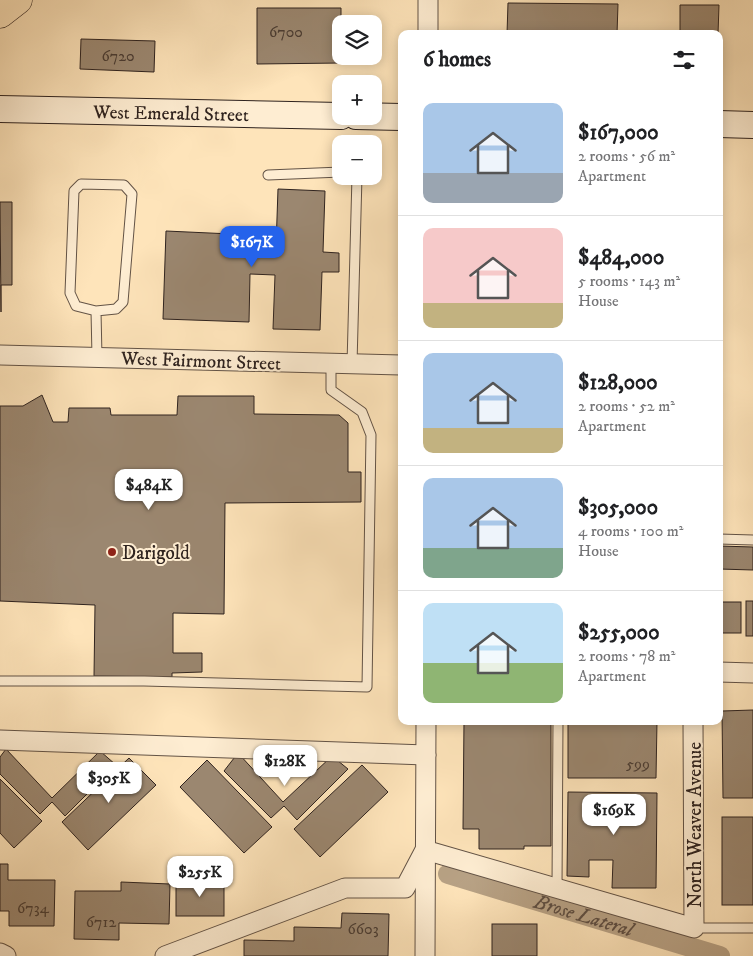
<!DOCTYPE html>
<meta charset="utf-8">
<style>
body{margin:0;font-family:"IM FELL DW Pica",serif;background:#f2f2f2;color:#202124;height:100vh;display:flex;flex-direction:column;font-size:19px;white-space:nowrap}
*{box-sizing:border-box;margin:0}
p{font-size:16px;color:#757577}
.icon{flex:none;width:28px;height:28px;fill:none;stroke:currentColor;stroke-width:2;stroke-linecap:round;stroke-linejoin:round}
.map{position:relative;flex:1;overflow:hidden}
.panel{position:absolute;left:398px;top:30px;width:325px;height:695px;display:flex;flex-direction:column;background:#fff;border-radius:10px;box-shadow:0 2px 12px #0003}
.panel>*{flex:none}
.controls{position:absolute;left:332px;top:15px;display:grid;gap:10px}
.controls a{display:grid;place-items:center;width:50px;height:50px;border-radius:10px;background:#fff;box-shadow:0 2px 12px #0003;font-size:25px}
.price{position:absolute;translate:-50% -42px;padding:0 11px;border-radius:10px;background:#fff;color:#222;font-size:16px;line-height:32px;filter:drop-shadow(0 1px 2px #0008)}
.price::after{content:'';position:absolute;left:50%;top:30px;width:15px;height:11px;margin-left:-8px;background:inherit;clip-path:polygon(0 0,100% 0,50% 100%)}
.price.selected{background:#2563eb;color:#fff}
ul{padding:0;list-style:none}
li{display:flex;align-items:center;gap:15px;height:125px;padding:0 25px}
li+li{border-top:1px solid #e0e0e0}
li span{display:grid;place-items:center;flex:none;width:140px;height:100px;border-radius:10px;color:#555}
li>.icon{margin-inline-start:auto}
span .icon{width:60px;height:60px;fill:#fffc;stroke-width:1}
li b{font-size:21px}
h2{display:flex;justify-content:space-between;align-items:center;height:60px;padding:0 25px;font-size:21px}
.map>svg:first-child{display:block}
</style>
<div class="map">
<svg width="753" height="956" viewBox="0 0 753 956">
<rect width="100%" height="100%" fill="#fee4ba"/>
<filter id="stains"><feTurbulence type="fractalNoise" baseFrequency=".004" numOctaves="4"/><feColorMatrix values="0 0 0 0 .2 0 0 0 0 .09 0 0 0 0 .02 0 0 0 .5 -.17"/></filter>
<radialGradient id="worn" r=".72"><stop offset=".6" stop-color="#630" stop-opacity="0"/><stop offset="1" stop-color="#630" stop-opacity=".3"/></radialGradient>
<g fill="none" stroke-linecap="round" stroke-linejoin="round">
<path stroke="#b8a285" stroke-width="20" id="s1" d="M448,874L720,956"/>
</g>
<g fill="#9b8770" stroke="#2f231f">
<polygon points="508,3 618,4 617,34 507,34"/>
<polygon points="680,5 719,5 718,34 680,34"/>
<polygon points="257,8 341,8 341,63 257,64"/>
<polygon points="81,39 155,41 154,72 80,69"/>
<polygon points="278,189 325,191 323,252 339,253 339,272 322,272 320,330 273,329 275,275 250,274 249,322 163,319 166,231 253,235 253,246 276,247"/>
<polygon points="0,202 12,202 12,285 1,285 1,312"/>
<polygon points="42,395 53,422 68,422 69,408 110,408 111,415 177,415 178,396 254,396 254,414 339,415 348,423 348,472 361,472 361,502 225,503 224,614 173,613 173,653 202,653 202,672 172,673 172,677 94,676 95,605 0,601 0,406 23,406"/>
<polygon points="719,546 753,547 753,570 719,569"/>
<rect x="746" y="601" width="7" height="35"/>
<rect x="719" y="602" width="22" height="31"/>
<polygon points="753,710 753,798 723,798 722,711"/>
<polygon points="464,721 551,721 551,846 524,846 524,849 479,849 479,829 463,829"/>
<polygon points="568,721 657,721 656,778 568,778"/>
<polygon points="6,749 52,798 100,751 116,765 65,816 52,802 40,814 0,774 0,757"/>
<polygon points="238,753 283,802 332,756 348,769 297,820 284,806 271,818 224,771"/>
<polygon points="129,758 156,785 88,850 62,822"/>
<polygon points="207,760 272,827 244,853 180,787"/>
<polygon points="362,765 388,792 320,857 294,829"/>
<polygon points="0,779 42,821 14,848 0,833"/>
<polygon points="568,792 657,793 656,888 612,888 613,860 589,860 589,877 567,876"/>
<rect x="722" y="817" width="31" height="88"/>
<polygon points="0,864 8,864 8,880 55,880 54,926 9,926 9,911 0,911"/>
<rect x="176" y="879" width="48" height="37"/>
<polygon points="121,882 170,884 169,924 119,923 119,940 74,939 75,891 121,891"/>
<polygon points="342,913 389,914 388,956 244,956 244,940 294,941 294,927 341,928"/>
<rect x="492" y="924" width="45" height="32"/>
</g>
<g fill="none" stroke-linecap="round" stroke-linejoin="round">
<defs>
<g id="service">
<polyline points="268,175 341,172"/>
<polyline points="96,311 116,309 123,302 132,194 124,185 81,184 74,191 70,293 76,306 96,311 97,357"/>
<polyline points="352,364 357,176"/>
<polyline points="719,539 753,540"/>
<polyline points="0,681 144,681 367,687 371,435 362,412 331,390 331,363"/>
<polyline points="557,888 558,721"/>
<polyline points="694,928 753,928"/>
</g>
<g id="minor">
<polyline points="428,34 428,0"/>
<polyline points="0,355 401,365"/>
<polyline points="719,672 753,673"/>
<polyline points="0,740 426,755"/>
<polyline points="0,953 6,956"/>
<polyline points="165,956 345,888 405,888 425,850 694,928 693,721"/>
<polyline points="425,956 426,721"/>
</g>
<g id="secondary">
<path id="s2" d="M0,109L341,116"/>
<polyline points="356,116 401,117"/>
<polyline points="719,124 753,125"/>
</g>
<polyline id="motorway" points="0,14 18,0"/>
</defs>
<use href="#service" stroke="#635346" stroke-width="11"/>
<use href="#minor" stroke="#635346" stroke-width="21"/>
<use href="#secondary" stroke="#2f231f" stroke-width="28"/>
<use href="#motorway" stroke="#2f231f" stroke-width="29"/>
<use href="#service" stroke="#feedd2" stroke-width="9"/>
<use href="#minor" stroke="#feedd2" stroke-width="19"/>
<use href="#secondary" stroke="#feedd2" stroke-width="26"/>
<use href="#motorway" stroke="#fee4ba" stroke-width="28"/>
</g>
<circle fill="#8f2418" stroke="#feedd2" stroke-width="2" cx="112" cy="552" r="5"/>
<g text-anchor="middle" stroke-width="4" stroke-linejoin="round" paint-order="stroke">
<g font-size="16" fill="#4a3c33">
<text x="286" y="37">6700</text>
<text x="118" y="61">6720</text>
<text x="638" y="769">599</text>
<text x="33" y="913">6734</text>
<text x="101" y="927">6712</text>
<text x="363" y="934">6603</text>
</g>
<g font-size="19" fill="#2f231f" stroke="#feedd2">
<text dy="7" stroke="none"><textPath href="#s2" startOffset="171">West Emerald Street</textPath></text>
<text transform="translate(201 360) rotate(2)" y="7">West Fairmont Street</text>
<text transform="translate(694 825) rotate(-90)" y="7">North Weaver Avenue</text>
</g>
<g font-size="19" fill="#2f231f" stroke="#feedd2" text-anchor="start">
<text x="122" y="559">Darigold</text>
</g>
<g font-size="20" font-style="italic" fill="#5f4f43" stroke="#feedd2">
<text dy="7" stroke="none"><textPath href="#s1" startOffset="142">Brose Lateral</textPath></text>
</g>
</g>
<rect width="100%" height="100%" filter="url(#stains)"/>
<rect width="100%" height="100%" fill="url(#worn)"/>
</svg>
<div class="controls">
<a><svg class="icon" aria-label="layers" viewBox="0 0 24 24"><path d="M12 4l9 5-9 5-9-5zM3 14l9 5 9-5"/></svg></a>
<a>+</a>
<a>−</a>
</div>
<b class="price selected" style="left:252px;top:268px">$167K</b>
<b class="price" style="left:149px;top:511px">$484K</b>
<b class="price" style="left:285px;top:787px">$128K</b>
<b class="price" style="left:109px;top:804px">$305K</b>
<b class="price" style="left:614px;top:836px">$169K</b>
<b class="price" style="left:200px;top:898px">$255K</b>
<section class="panel">
<h2>6 homes<svg class="icon" aria-label="filters" viewBox="0 0 24 24"><path d="M4 7h16M4 17h16"/><circle cx="9" cy="7" r="2"/><circle cx="15" cy="17" r="2"/></svg></h2>
<ul>
<li><span style="background:linear-gradient(#a9c7e8 70%,#9aa5b1 0)"><svg class="icon" aria-label="home" viewBox="0 0 24 24"><path d="M3 11l9-7 9 7M6 9v11h12V9"/></svg></span><div><b>$167,000</b><p>2 rooms · 56 m²</p><p>Apartment</p></div></li>
<li><span style="background:linear-gradient(#f6c9c9 75%,#c2b280 0)"><svg class="icon" aria-label="home" viewBox="0 0 24 24"><path d="M3 11l9-7 9 7M6 9v11h12V9"/></svg></span><div><b>$484,000</b><p>5 rooms · 143 m²</p><p>House</p></div></li>
<li><span style="background:linear-gradient(#a9c7e8 75%,#c2b280 0)"><svg class="icon" aria-label="home" viewBox="0 0 24 24"><path d="M3 11l9-7 9 7M6 9v11h12V9"/></svg></span><div><b>$128,000</b><p>2 rooms · 52 m²</p><p>Apartment</p></div></li>
<li><span style="background:linear-gradient(#a9c7e8 70%,#7fa58c 0)"><svg class="icon" aria-label="home" viewBox="0 0 24 24"><path d="M3 11l9-7 9 7M6 9v11h12V9"/></svg></span><div><b>$305,000</b><p>4 rooms · 100 m²</p><p>House</p></div></li>
<li><span style="background:linear-gradient(#bfe0f5 60%,#8fb573 0)"><svg class="icon" aria-label="home" viewBox="0 0 24 24"><path d="M3 11l9-7 9 7M6 9v11h12V9"/></svg></span><div><b>$255,000</b><p>2 rooms · 78 m²</p><p>Apartment</p></div></li>
</ul>
</section>
</div>
